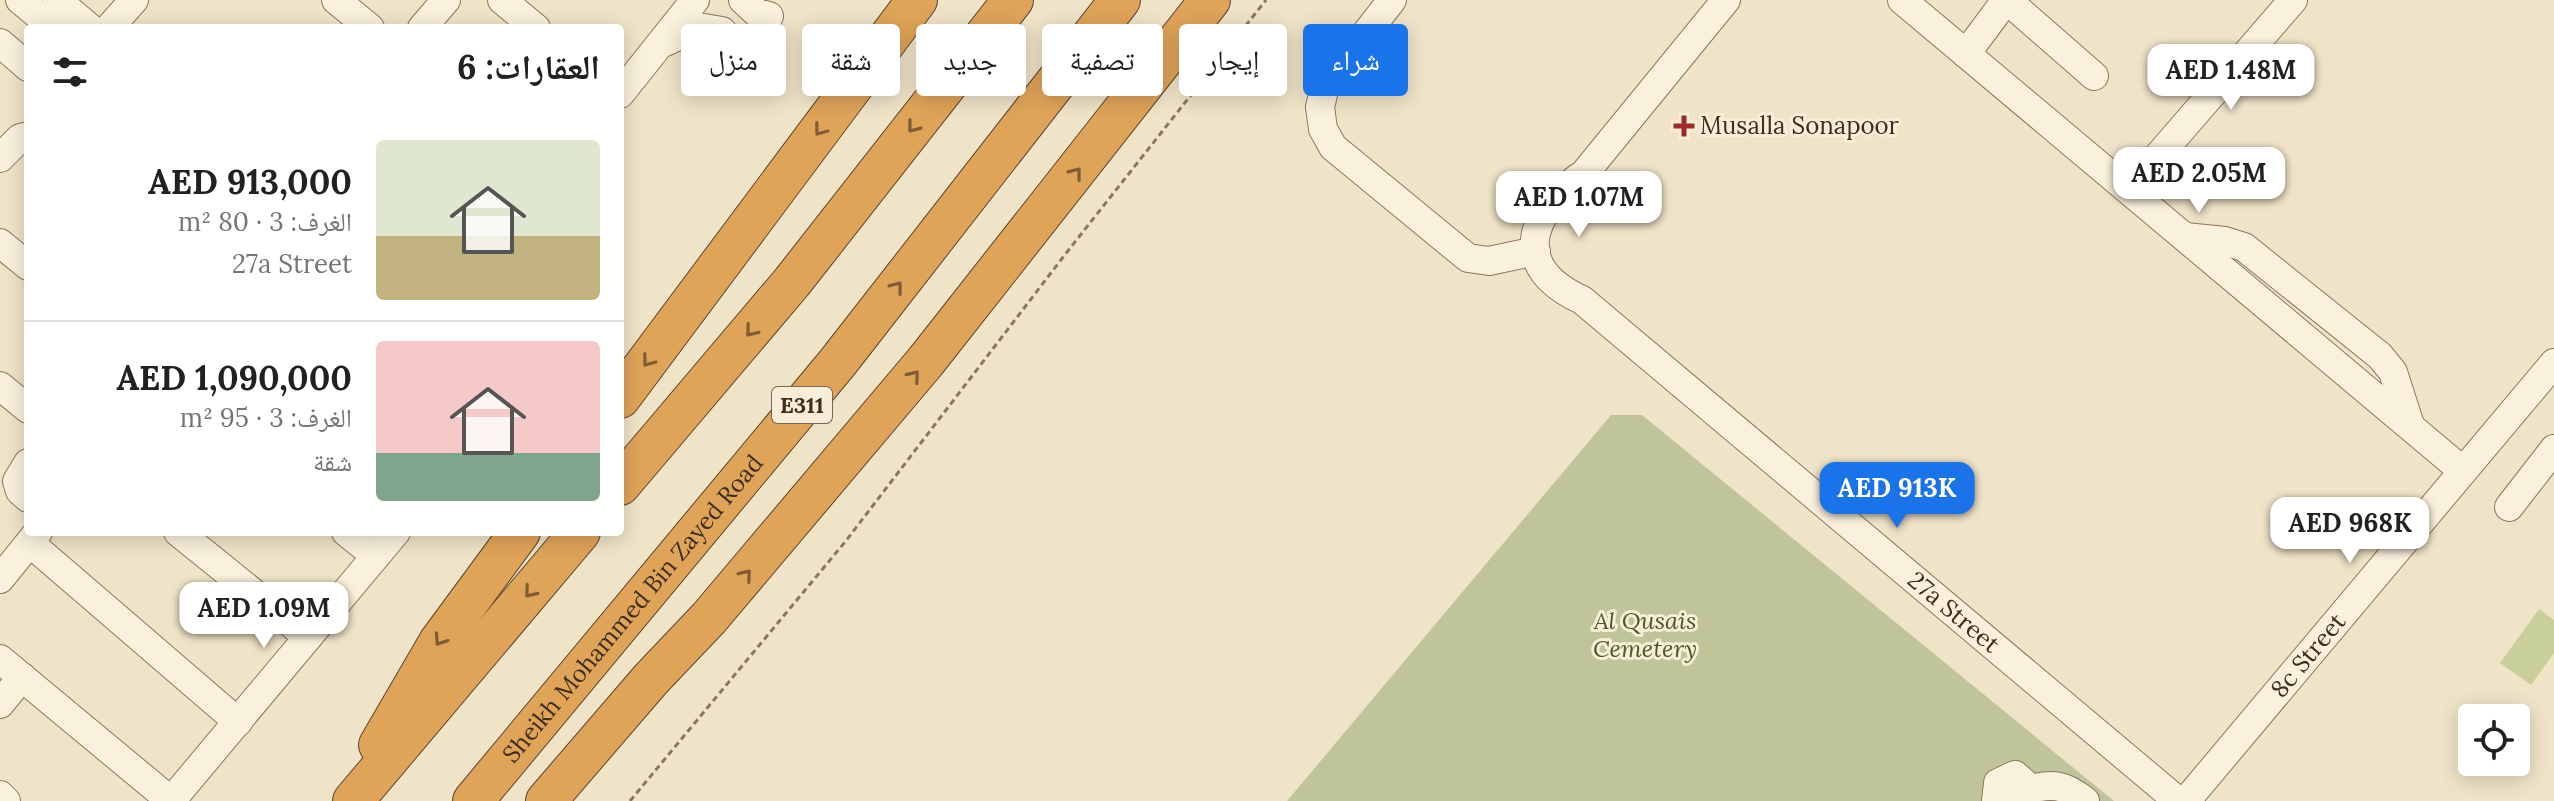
<!DOCTYPE html>
<html lang="ar">
<meta charset="utf-8">
<style>
body{margin:0;font-family:Lora,"Noto Naskh Arabic",serif;background:#f6f6f6;color:#202124;direction:rtl;height:100vh;display:flex;flex-direction:column;font-size:30px;white-space:nowrap}
*{box-sizing:border-box;margin:0}
p{font-size:26px;color:#757577}
.icon{flex:none;width:44px;height:44px;fill:none;stroke:currentColor;stroke-width:2;stroke-linecap:round;stroke-linejoin:round}
.map{position:relative;flex:1;overflow:hidden;direction:ltr}
.drawer{position:absolute;left:24px;top:24px;width:600px;height:512px;display:flex;flex-direction:column;background:#fff;border-radius:8px;box-shadow:0 4px 20px #0003;direction:rtl}
.drawer>*{flex:none}
.top-card{position:absolute;left:648px;top:24px;width:760px;height:72px;direction:rtl;display:flex;gap:16px}
.controls{position:absolute;left:2458px;top:704px;display:grid;gap:16px}
.controls a{display:grid;place-items:center;width:72px;height:72px;border-radius:8px;background:#fff;box-shadow:0 4px 20px #0003;font-size:40px}
.price{position:absolute;translate:-50% -68px;padding:0 18px;border-radius:16px;background:#fff;color:#222;font-size:26px;line-height:52px;filter:drop-shadow(0 2px 4px #0008)}
.price::after{content:'';position:absolute;left:50%;top:48px;width:24px;height:18px;margin-left:-12px;background:inherit;clip-path:polygon(0 0,100% 0,50% 100%)}
.price.current{background:#1a73e8;color:#fff}
ul{padding:0;list-style:none}
li{display:flex;align-items:center;gap:24px;height:200px;padding:0 24px}
li+li{border-top:2px solid #e0e0e0}
li span{display:grid;place-items:center;flex:none;width:224px;height:160px;border-radius:8px;color:#555}
li>.icon{margin-inline-start:auto}
span .icon{width:96px;height:96px;fill:#fffc;stroke-width:1}
li b{font-size:34px}
h2{display:flex;justify-content:space-between;align-items:center;height:96px;padding:0 24px;font-size:34px}
.pill{padding:0 28px;border-radius:8px;background:#fff;box-shadow:0 4px 20px #0003;font-size:28px;line-height:72px}
.pill.current{background:#1a73e8;color:#fff}
.map>svg:first-child{display:block}
</style>
<div class="map">
<svg width="2554" height="801" viewBox="0 0 2554 801">
<rect width="100%" height="100%" fill="#f0e4c8"/>
<polygon fill="#c9cf9b" points="2539,609 2554,620 2554,653 2531,685 2500,663"/>
<polygon fill="#bfc49a" points="1611,415 1642,415 2114,801 1287,801"/>
<g fill="none" stroke-linecap="round" stroke-linejoin="round">
<defs>
<g id="minor">
<polyline points="20,0 54,28"/>
<polyline points="57,0 90,28"/>
<polyline points="336,0 370,28"/>
<polyline points="502,0 536,28"/>
<polyline points="743,0 757,13 769,16"/>
<polyline points="1392,0 1325,86 1320,107 1323,129 1333,147 1468,258 1489,261 1536,251"/>
<polyline points="1902,0 2463,471"/>
<polyline points="2007,0 2094,76"/>
<polyline points="109,28 134,0"/>
<polyline points="422,28 446,0"/>
<polyline points="665,42 698,27 722,31 737,50 735,74"/>
<polyline points="0,43 28,67"/>
<polyline points="1966,54 2006,0"/>
<polyline points="620,94 695,0"/>
<polyline points="0,158 20,138 28,136"/>
<path id="s1" d="M1579,177C1527,217 1512,268 1582,300L2178,801"/>
<polyline points="2129,190 2293,0"/>
<polyline points="1570,191 1726,0"/>
<polyline points="2185,237 2225,241 2244,247 2380,356 2393,372 2410,425"/>
<polyline points="0,243 28,266"/>
<polyline points="0,386 28,409"/>
<polyline points="28,463 17,481 20,491 28,498"/>
<polyline points="2509,507 2554,449"/>
<polyline points="178,532 308,637"/>
<polyline points="346,532 376,556"/>
<polyline points="30,543 238,722"/>
<polyline points="0,579 38,532"/>
<polyline points="0,659 171,801 396,532"/>
<polyline points="0,704 22,677"/>
<path d="M2026,790C2052,783 2064,784 2085,801"/>
<polyline points="0,795 6,801"/>
<polyline points="1996,801 1998,783 2015,775 2024,783 2020,801"/>
<path id="s2" d="M2186,801L2554,363"/>
</g>
<g id="highway">
<polyline points="620,398 917,0"/>
<polyline points="620,485 792,282 1013,0"/>
<polyline points="379,745 439,642 520,532"/>
<polyline points="353,801 580,532"/>
<path id="s3" d="M473,801L838,362L1120,0"/>
<polyline points="546,801 651,679 709,618 926,361 1210,0"/>
</g>
</defs>
<use href="#minor" stroke="#8d765c" stroke-width="30"/>
<use href="#highway" stroke="#5b4430" stroke-width="42"/>
<polyline stroke="#8d765c" stroke-width="3" stroke-dasharray="6 4" stroke-linecap="butt" points="630,801 845,542 1067,252 1266,0"/>
<use href="#minor" stroke="#faf1dc" stroke-width="28"/>
<use href="#highway" stroke="#e0a458" stroke-width="40"/>
</g>
<defs><path id="oneway-chevron" d="M-2-3.5L2.5 0L-2 3.5" fill="none" stroke-width="1.6" stroke-linecap="round" stroke-linejoin="round" transform="scale(2)"/></defs>
<g stroke="#7e5d36">
<use href="#oneway-chevron" transform="translate(913 127) rotate(128)"/>
<use href="#oneway-chevron" transform="translate(820 130) rotate(127)"/>
<use href="#oneway-chevron" transform="translate(1076 173) rotate(-52)"/>
<use href="#oneway-chevron" transform="translate(897 287) rotate(-52)"/>
<use href="#oneway-chevron" transform="translate(751 331) rotate(130)"/>
<use href="#oneway-chevron" transform="translate(648 361) rotate(127)"/>
<use href="#oneway-chevron" transform="translate(914 376) rotate(-50)"/>
<use href="#oneway-chevron" transform="translate(746 575) rotate(-50)"/>
<use href="#oneway-chevron" transform="translate(530 592) rotate(130)"/>
<use href="#oneway-chevron" transform="translate(440 640) rotate(124)"/>
</g>
<path fill="#9e2a2b" stroke="#f7eed8" stroke-width="3" d="M1680 114h8v8h8v8h-8v8h-8v-8h-8v-8h8z"/>
<g text-anchor="middle" stroke-width="6" stroke-linejoin="round" paint-order="stroke">
<rect fill="#f7eed8" stroke="#756857" stroke-width="2" x="772" y="387" width="60" height="36" rx="6"/>
<g font-size="22" font-weight="bold" fill="#3d2e20">
<text x="802" y="413">E311</text>
</g>
<g font-size="24" fill="#3d2e20" stroke="#f7eed8" text-anchor="start">
<text x="1700" y="134">Musalla Sonapoor</text>
</g>
<g font-size="24" fill="#3d2e20" stroke="#f7eed8">
<text dy="8" stroke="none"><textPath href="#s3" startOffset="250">Sheikh Mohammed Bin Zayed Road</textPath></text>
<text dy="8" stroke="none"><textPath href="#s1" startOffset="646">27a Street</textPath></text>
<text dy="8" stroke="none"><textPath href="#s2" startOffset="190">8c Street</textPath></text>
</g>
<g font-size="24" font-style="italic" fill="#4d5a26" stroke="#f7eed8">
<text x="1645" y="629">Al Qusais<tspan x="1645" dy="28">Cemetery</tspan></text>
</g>
</g>
</svg>
<div class="controls">
<a><svg class="icon" aria-label="locate" viewBox="0 0 24 24"><circle cx="12" cy="12" r="6"/><path d="M12 2v4M12 18v4M2 12h4M18 12h4"/></svg></a>
</div>
<b class="price" style="left:2231px;top:112px">AED 1.48M</b>
<b class="price" style="left:2199px;top:215px">AED 2.05M</b>
<b class="price" style="left:1579px;top:239px">AED 1.07M</b>
<b class="price current" style="left:1897px;top:530px">AED 913K</b>
<b class="price" style="left:2350px;top:565px">AED 968K</b>
<b class="price" style="left:264px;top:650px">AED 1.09M</b>
<div class="top-card">
<a class="pill current">شراء</a>
<a class="pill">إيجار</a>
<a class="pill">تصفية</a>
<a class="pill">جديد</a>
<a class="pill">شقة</a>
<a class="pill">منزل</a>
</div>
<section class="drawer">
<h2>العقارات: 6<svg class="icon" aria-label="filters" viewBox="0 0 24 24"><path d="M4 7h16M4 17h16"/><circle cx="9" cy="7" r="2"/><circle cx="15" cy="17" r="2"/></svg></h2>
<ul>
<li><span style="background:linear-gradient(#dfe7d0 60%,#c2b280 0)"><svg class="icon" aria-label="home" viewBox="0 0 24 24"><path d="M3 11l9-7 9 7M6 9v11h12V9"/></svg></span><div><b>AED 913,000</b><p>الغرف: 3 · 80 m²</p><p>27a Street</p></div></li>
<li><span style="background:linear-gradient(#f6c9c9 70%,#7fa58c 0)"><svg class="icon" aria-label="home" viewBox="0 0 24 24"><path d="M3 11l9-7 9 7M6 9v11h12V9"/></svg></span><div><b>AED 1,090,000</b><p>الغرف: 3 · 95 m²</p><p>شقة</p></div></li>
</ul>
</section>
</div>
